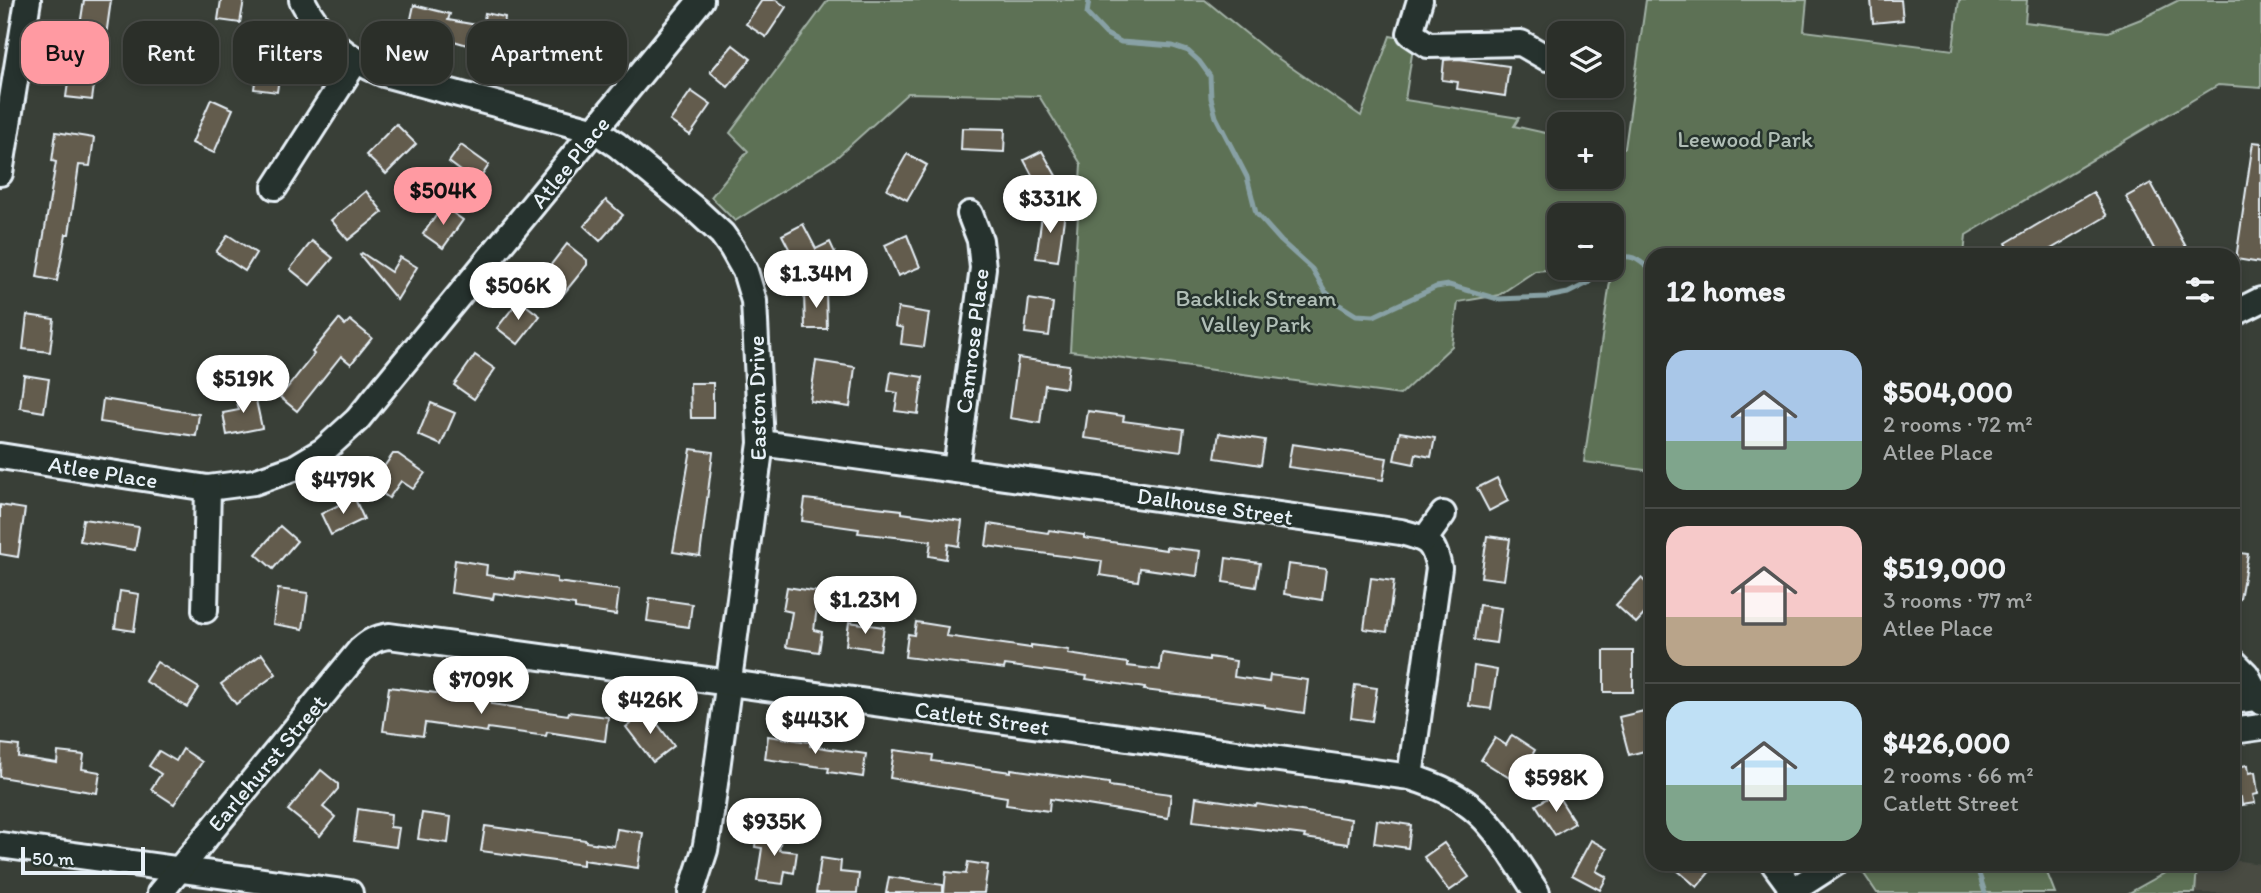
<!DOCTYPE html>
<meta charset="utf-8">
<style>
body{margin:0;font-family:Itim,sans-serif;background:#373b35;color:#f1f3f6;height:100vh;display:flex;flex-direction:column;font-size:26px;white-space:nowrap}
*{box-sizing:border-box;margin:0}
p{font-size:23px;color:#a6a9a8}
.icon{flex:none;width:38px;height:38px;fill:none;stroke:currentColor;stroke-width:2;stroke-linecap:round;stroke-linejoin:round}
.map{position:relative;flex:1;overflow:hidden}
.side{position:absolute;left:1645px;top:248px;width:595px;height:623px;display:flex;flex-direction:column;background:#2b2f29;border-radius:21px;box-shadow:0 4px 10px #0003,0 0 0 2px #474a46}
.side>*{flex:none}
.top-card{position:absolute;left:21px;top:21px;width:665px;height:63px;display:flex;gap:14px}
.fabs{position:absolute;left:1547px;top:21px;display:grid;gap:14px}
.fabs a{display:grid;place-items:center;width:77px;height:77px;border-radius:14px;background:#2b2f29;box-shadow:0 4px 10px #0003,0 0 0 2px #474a46;font-size:35px}
.scale{position:absolute;left:21px;bottom:18px;width:124px;box-sizing:border-box;padding-left:7px;border:4px solid #e8f1f8;border-top:0;font-size:19px;line-height:24px;white-space:nowrap;color:#e8f1f8;-webkit-text-stroke:5px #26332d;paint-order:stroke}
.price{position:absolute;translate:-50% -60px;padding:0 16px;border-radius:24px;background:#fff;color:#222;font-size:23px;line-height:46px;filter:drop-shadow(0 2px 4px #0008)}
.price::after{content:'';position:absolute;left:50%;top:42px;width:21px;height:16px;margin-left:-10px;background:inherit;clip-path:polygon(0 0,100% 0,50% 100%)}
.price.active{background:#ff9aa2;color:#111}
ul{padding:0;list-style:none}
li{display:flex;align-items:center;gap:21px;height:175px;padding:0 21px}
li+li{border-top:2px solid #474a46}
li span{display:grid;place-items:center;flex:none;width:196px;height:140px;border-radius:21px;color:#555}
li>.icon{margin-inline-start:auto}
span .icon{width:84px;height:84px;fill:#fffc;stroke-width:1}
li b{font-size:30px}
h2{display:flex;justify-content:space-between;align-items:center;height:84px;padding:0 21px;font-size:30px}
.pill{padding:0 24px;border-radius:21px;background:#2b2f29;box-shadow:0 4px 10px #0003,0 0 0 2px #474a46;font-size:24px;line-height:63px}
.pill.active{background:#ff9aa2;color:#111}
.map>svg:first-child{display:block}
</style>
<div class="map">
<svg width="2261" height="893" viewBox="0 0 2261 893">
<rect width="100%" height="100%" fill="#393f37"/>
<filter id="ink" filterUnits="userSpaceOnUse"><feTurbulence type="fractalNoise" baseFrequency=".0143" numOctaves="2"/><feDisplacementMap in="SourceGraphic" scale="14" xChannelSelector="R" yChannelSelector="G"/><feConvolveMatrix kernelMatrix="1 2 1 2 8 2 1 2 1" color-interpolation-filters="sRGB"/></filter>
<g filter="url(#ink)">
<polygon fill="#494b42" points="2233,860 2261,864 2261,893 2193,893 2196,865 2233,864"/>
<g fill="#5d7154" stroke="#a2b1a6" stroke-width="2">
<polygon points="828,0 1205,0 1269,52 1361,116 1390,36 1414,41 1405,100 1519,118 1514,126 1559,136 1559,177 1612,177 1612,164 1614,164 1616,147 1625,148 1646,0 1807,0 1804,31 1953,50 1959,0 2027,0 2025,22 2108,32 2141,19 2179,0 2261,0 2261,88 2218,85 1966,235 1964,255 1652,256 1652,471 1584,462 1612,268 1613,248 1612,247 1612,215 1559,215 1559,268 1570,268 1535,271 1499,295 1458,302 1452,346 1400,395 1070,351 1081,164 1039,96 908,93 836,158 735,221 711,197 748,151 730,133"/>
<polygon points="2181,864 2197,866 2195,893 2129,893"/>
<polygon points="1858,865 2044,865 2055,893 1877,893"/>
</g>
<g fill="none" stroke-linecap="round" stroke-linejoin="round">
<g stroke="#88a1a5" stroke-width="5">
<polyline points="1089,0 1087,14 1106,34 1121,42 1173,46 1188,51 1199,61 1210,76 1211,98 1216,117 1247,177 1256,213 1281,241 1312,269 1325,291 1340,305 1356,315 1374,316 1436,287 1449,285 1498,299 1547,297 1568,293 1588,283 1603,268"/>
<path d="M1612,260C1630,252 1638,259 1652,271"/>
<polyline points="1976,864 1985,893"/>
</g>
</g>
<g fill="#645c4e" stroke="#e8f1f8" stroke-width="2">
<polygon points="84,0 111,0 106,36 79,32"/>
<polygon points="221,0 244,0 240,23 218,20"/>
<polygon points="762,0 776,0 786,7 766,37 746,24"/>
<polygon points="1871,0 1901,0 1903,20 1873,23"/>
<polygon points="414,5 450,14 448,20 483,26 485,13 505,17 503,32 515,34 511,53 464,44 409,28"/>
<polygon points="553,36 589,41 585,63 549,58"/>
<polygon points="733,45 751,59 728,87 710,72"/>
<polygon points="259,53 282,56 277,92 254,89"/>
<polygon points="1459,59 1509,66 1505,96 1457,89 1458,82 1442,80 1444,60"/>
<polygon points="70,68 96,71 92,100 66,97"/>
<polygon points="691,91 711,105 690,135 670,121"/>
<polygon points="211,99 233,109 214,153 192,143"/>
<polygon points="396,124 416,144 386,174 366,155"/>
<polygon points="962,128 1005,129 1004,152 961,150"/>
<polygon points="56,132 94,138 90,166 79,165 69,234 66,234 57,281 37,277 56,162 52,161"/>
<polygon points="2253,142 2261,143 2261,263 2236,259"/>
<polygon points="461,145 489,165 477,183 449,162"/>
<polygon points="1042,151 1063,188 1044,198 1024,160"/>
<polygon points="907,154 927,165 907,200 887,189"/>
<polygon points="2151,183 2191,256 2158,256 2126,197"/>
<polygon points="366,191 383,212 348,240 331,220"/>
<polygon points="2093,192 2107,216 2039,256 2013,256 2006,243"/>
<polygon points="606,200 623,215 600,241 584,226"/>
<polygon points="443,206 463,220 443,248 423,234"/>
<polygon points="1043,209 1065,212 1058,261 1036,258"/>
<polygon points="803,224 816,249 830,242 836,255 801,272 782,235"/>
<polygon points="228,235 256,253 245,271 216,252"/>
<polygon points="907,235 920,267 898,276 885,245"/>
<polygon points="312,241 333,258 310,285 290,269"/>
<polygon points="567,244 587,260 587,265 561,297 539,280"/>
<polygon points="362,253 391,272 400,257 417,267 397,300 360,255"/>
<polygon points="826,290 827,329 805,329 804,291"/>
<polygon points="1029,299 1053,303 1049,336 1025,333"/>
<polygon points="519,300 540,316 518,344 497,328"/>
<polygon points="898,308 929,313 924,347 901,344 903,328 895,326"/>
<polygon points="27,315 54,319 50,352 23,349"/>
<polygon points="339,319 345,325 350,320 372,338 351,364 341,356 297,411 280,397 314,354 312,352"/>
<polygon points="475,355 495,369 474,399 454,385"/>
<polygon points="1018,358 1069,365 1066,388 1045,385 1040,423 1010,418"/>
<polygon points="816,361 855,367 850,407 810,401"/>
<polygon points="891,372 923,377 918,414 895,411 898,393 888,391"/>
<polygon points="24,375 49,379 44,412 20,408"/>
<polygon points="690,383 713,383 713,418 691,418"/>
<polygon points="254,391 262,428 227,435 223,413 239,410 235,394"/>
<polygon points="103,399 199,414 196,436 100,422"/>
<polygon points="431,403 455,413 441,445 418,435"/>
<polygon points="1088,411 1124,416 1123,421 1184,429 1181,451 1084,438"/>
<polygon points="1400,432 1435,438 1431,457 1416,454 1414,464 1394,460"/>
<polygon points="1219,433 1265,440 1261,465 1215,458"/>
<polygon points="1292,444 1387,458 1383,480 1288,467"/>
<polygon points="691,449 713,452 700,556 673,552"/>
<polygon points="393,454 398,454 425,473 413,489 401,481 389,498 371,485"/>
<polygon points="1497,478 1508,501 1489,511 1477,488"/>
<polygon points="354,497 364,519 331,535 321,514"/>
<polygon points="805,499 902,510 902,513 962,521 959,546 948,544 946,559 929,556 931,541 858,533 859,529 802,521"/>
<polygon points="0,505 25,509 18,557 0,554"/>
<polygon points="83,519 139,527 135,550 80,541"/>
<polygon points="989,524 1048,533 1049,530 1084,535 1084,538 1166,550 1166,547 1200,551 1197,576 1140,568 1138,581 1100,575 1102,561 986,546"/>
<polygon points="280,526 297,541 273,569 256,554"/>
<polygon points="1487,536 1510,539 1504,580 1481,577"/>
<polygon points="2233,552 2248,554 2240,599 2233,598"/>
<polygon points="1226,558 1260,563 1256,587 1223,582"/>
<polygon points="455,560 487,565 486,575 514,579 515,572 557,578 557,582 619,590 616,615 575,609 575,605 494,593 493,599 451,593"/>
<polygon points="1288,564 1326,569 1322,600 1284,594"/>
<polygon points="1371,578 1394,581 1387,632 1364,629"/>
<polygon points="1641,578 1652,588 1652,606 1636,623 1616,605"/>
<polygon points="787,587 819,592 814,630 822,632 819,652 786,647 792,612 783,610"/>
<polygon points="278,589 308,593 303,629 273,624"/>
<polygon points="120,591 139,594 134,631 115,628"/>
<polygon points="650,598 692,604 689,627 647,621"/>
<polygon points="1479,605 1501,608 1496,643 1474,640"/>
<polygon points="849,622 884,627 880,650 846,645"/>
<polygon points="916,622 948,627 946,636 1031,648 1031,645 1069,650 1068,654 1128,663 1128,666 1160,670 1162,653 1209,660 1209,657 1236,661 1234,677 1269,682 1270,675 1308,680 1304,713 1265,707 1265,705 1144,690 1145,688 1086,679 1087,676 1005,665 1004,669 905,657 908,634 914,635"/>
<rect x="1604" y="651" width="29" height="41"/>
<polygon points="262,654 276,674 236,704 221,684"/>
<polygon points="157,662 199,688 187,707 145,681"/>
<polygon points="1474,666 1497,670 1491,709 1469,706"/>
<polygon points="1355,685 1377,688 1372,721 1351,718"/>
<polygon points="389,687 492,700 491,704 568,715 569,712 608,717 605,741 547,732 546,736 488,728 487,732 425,723 423,736 383,731"/>
<polygon points="648,711 674,746 653,762 626,727"/>
<polygon points="1644,711 1652,749 1629,755 1619,717"/>
<polygon points="1512,735 1535,750 1516,782 1481,760 1495,738 1506,745"/>
<polygon points="768,736 810,742 810,746 866,754 863,777 828,772 829,768 765,759"/>
<polygon points="1,744 19,746 18,757 57,763 58,752 84,755 82,769 100,772 97,793 0,777"/>
<polygon points="183,749 202,762 174,804 151,789 161,774 149,766 159,751 176,761"/>
<polygon points="894,750 933,755 932,761 1011,772 1011,769 1109,783 1109,786 1171,794 1168,818 1050,799 1049,811 1006,805 1007,797 890,778"/>
<polygon points="2248,765 2249,773 2255,772 2258,794 2253,795 2255,803 2242,805 2241,797 2233,798 2233,776 2237,775 2236,767"/>
<polygon points="321,770 338,784 338,789 323,807 335,817 320,836 288,810"/>
<polygon points="1556,793 1575,823 1555,835 1536,805"/>
<polygon points="1196,797 1256,806 1257,804 1351,819 1348,844 1304,838 1305,835 1193,821"/>
<polygon points="358,809 391,814 390,827 399,828 396,847 354,841"/>
<polygon points="422,813 451,817 448,843 418,839"/>
<polygon points="1377,820 1411,825 1408,848 1374,843"/>
<polygon points="485,826 586,840 586,842 614,846 617,829 643,833 638,868 583,860 583,865 481,851"/>
<polygon points="757,830 782,833 779,850 797,852 794,873 785,871 783,884 757,881 762,848 755,847"/>
<polygon points="1591,840 1607,849 1596,871 1607,877 1600,890 1572,875"/>
<polygon points="1444,843 1469,877 1449,891 1424,857"/>
<polygon points="821,858 841,861 840,872 859,874 857,893 816,893"/>
<polygon points="968,862 988,865 984,893 944,893 946,872 966,874"/>
<polygon points="1670,864 1716,864 1697,887"/>
<polygon points="889,877 943,885 943,893 886,893"/>
</g>
<g fill="none" stroke-linecap="round" stroke-linejoin="round">
<defs>
<g id="minor">
<path d="M302,0C322,39 344,57 384,74L596,131L617,145L696,210L722,234L732,248L745,271L754,301L761,443L709,828L705,850L691,893"/>
<polyline points="1420,0 1410,33 1428,45 1521,43 1547,58"/>
<polyline points="0,173 28,0"/>
<polyline points="275,187 355,62"/>
<polyline points="2233,314 2261,300"/>
<path d="M761,443L1401,532C1427,539 1433,540 1439,568L1410,777"/>
<polyline points="0,456 208,488 254,482 294,468 324,450 357,420 701,0"/>
<polyline points="956,469 983,268 980,240 970,214"/>
<polyline points="1425,539 1443,514"/>
<polyline points="205,610 208,488"/>
<polyline points="2233,661 2246,674 2261,702"/>
<polyline points="2233,701 2261,697"/>
<polyline points="2233,731 2261,727"/>
<polyline points="0,845 350,893"/>
<polyline points="1774,864 1793,890"/>
<path d="M160,893L360,650C370,641 376,638 389,636L1410,777C1484,799 1497,833 1537,893"/>
<polyline points="1789,893 1834,864"/>
</g>
</defs>
<use href="#minor" stroke="#e8f1f8" stroke-width="30"/>
<use href="#minor" stroke="#26332d" stroke-width="24"/>
</g>
</g>
<g text-anchor="middle" stroke-width="5" stroke-linejoin="round" paint-order="stroke">
<g font-size="23" fill="#b0beb6" stroke="#26332d">
<text x="1745" y="147">Leewood Park</text>
<text x="1256" y="306">Backlick Stream<tspan x="1256" dy="26">Valley Park</tspan></text>
</g>
<g font-size="23" fill="#e8f1f8" stroke="#26332d">
<text transform="translate(570 162) rotate(-51)" y="8">Atlee Place</text>
<text transform="translate(972 341) rotate(-83)" y="8">Camrose Place</text>
<text transform="translate(757 398) rotate(-91)" y="8">Easton Drive</text>
<text transform="translate(103 472) rotate(9)" y="8">Atlee Place</text>
<text transform="translate(1215 506) rotate(8)" y="8">Dalhouse Street</text>
<text transform="translate(982 718) rotate(8)" y="8">Catlett Street</text>
<text transform="translate(267 763) rotate(-50)" y="8">Earlehurst Street</text>
</g>
</g>
</svg>
<div class="fabs">
<a><svg class="icon" aria-label="layers" viewBox="0 0 24 24"><path d="M12 4l9 5-9 5-9-5zM3 14l9 5 9-5"/></svg></a>
<a>+</a>
<a>−</a>
</div>
<div class="scale">50 m</div>
<b class="price active" style="left:443px;top:227px">$504K</b>
<b class="price" style="left:1050px;top:235px">$331K</b>
<b class="price" style="left:816px;top:310px">$1.34M</b>
<b class="price" style="left:518px;top:322px">$506K</b>
<b class="price" style="left:243px;top:415px">$519K</b>
<b class="price" style="left:343px;top:516px">$479K</b>
<b class="price" style="left:865px;top:636px">$1.23M</b>
<b class="price" style="left:481px;top:716px">$709K</b>
<b class="price" style="left:650px;top:736px">$426K</b>
<b class="price" style="left:815px;top:756px">$443K</b>
<b class="price" style="left:1556px;top:814px">$598K</b>
<b class="price" style="left:774px;top:858px">$935K</b>
<div class="top-card">
<a class="pill active">Buy</a>
<a class="pill">Rent</a>
<a class="pill">Filters</a>
<a class="pill">New</a>
<a class="pill">Apartment</a>
</div>
<section class="side">
<h2>12 homes<svg class="icon" aria-label="filters" viewBox="0 0 24 24"><path d="M4 7h16M4 17h16"/><circle cx="9" cy="7" r="2"/><circle cx="15" cy="17" r="2"/></svg></h2>
<ul>
<li><span style="background:linear-gradient(#a9c7e8 65%,#7fa58c 0)"><svg class="icon" aria-label="home" viewBox="0 0 24 24"><path d="M3 11l9-7 9 7M6 9v11h12V9"/></svg></span><div><b>$504,000</b><p>2 rooms · 72 m²</p><p>Atlee Place</p></div></li>
<li><span style="background:linear-gradient(#f6c9c9 65%,#b9a48a 0)"><svg class="icon" aria-label="home" viewBox="0 0 24 24"><path d="M3 11l9-7 9 7M6 9v11h12V9"/></svg></span><div><b>$519,000</b><p>3 rooms · 77 m²</p><p>Atlee Place</p></div></li>
<li><span style="background:linear-gradient(#bfe0f5 60%,#7fa58c 0)"><svg class="icon" aria-label="home" viewBox="0 0 24 24"><path d="M3 11l9-7 9 7M6 9v11h12V9"/></svg></span><div><b>$426,000</b><p>2 rooms · 66 m²</p><p>Catlett Street</p></div></li>
</ul>
</section>
</div>
